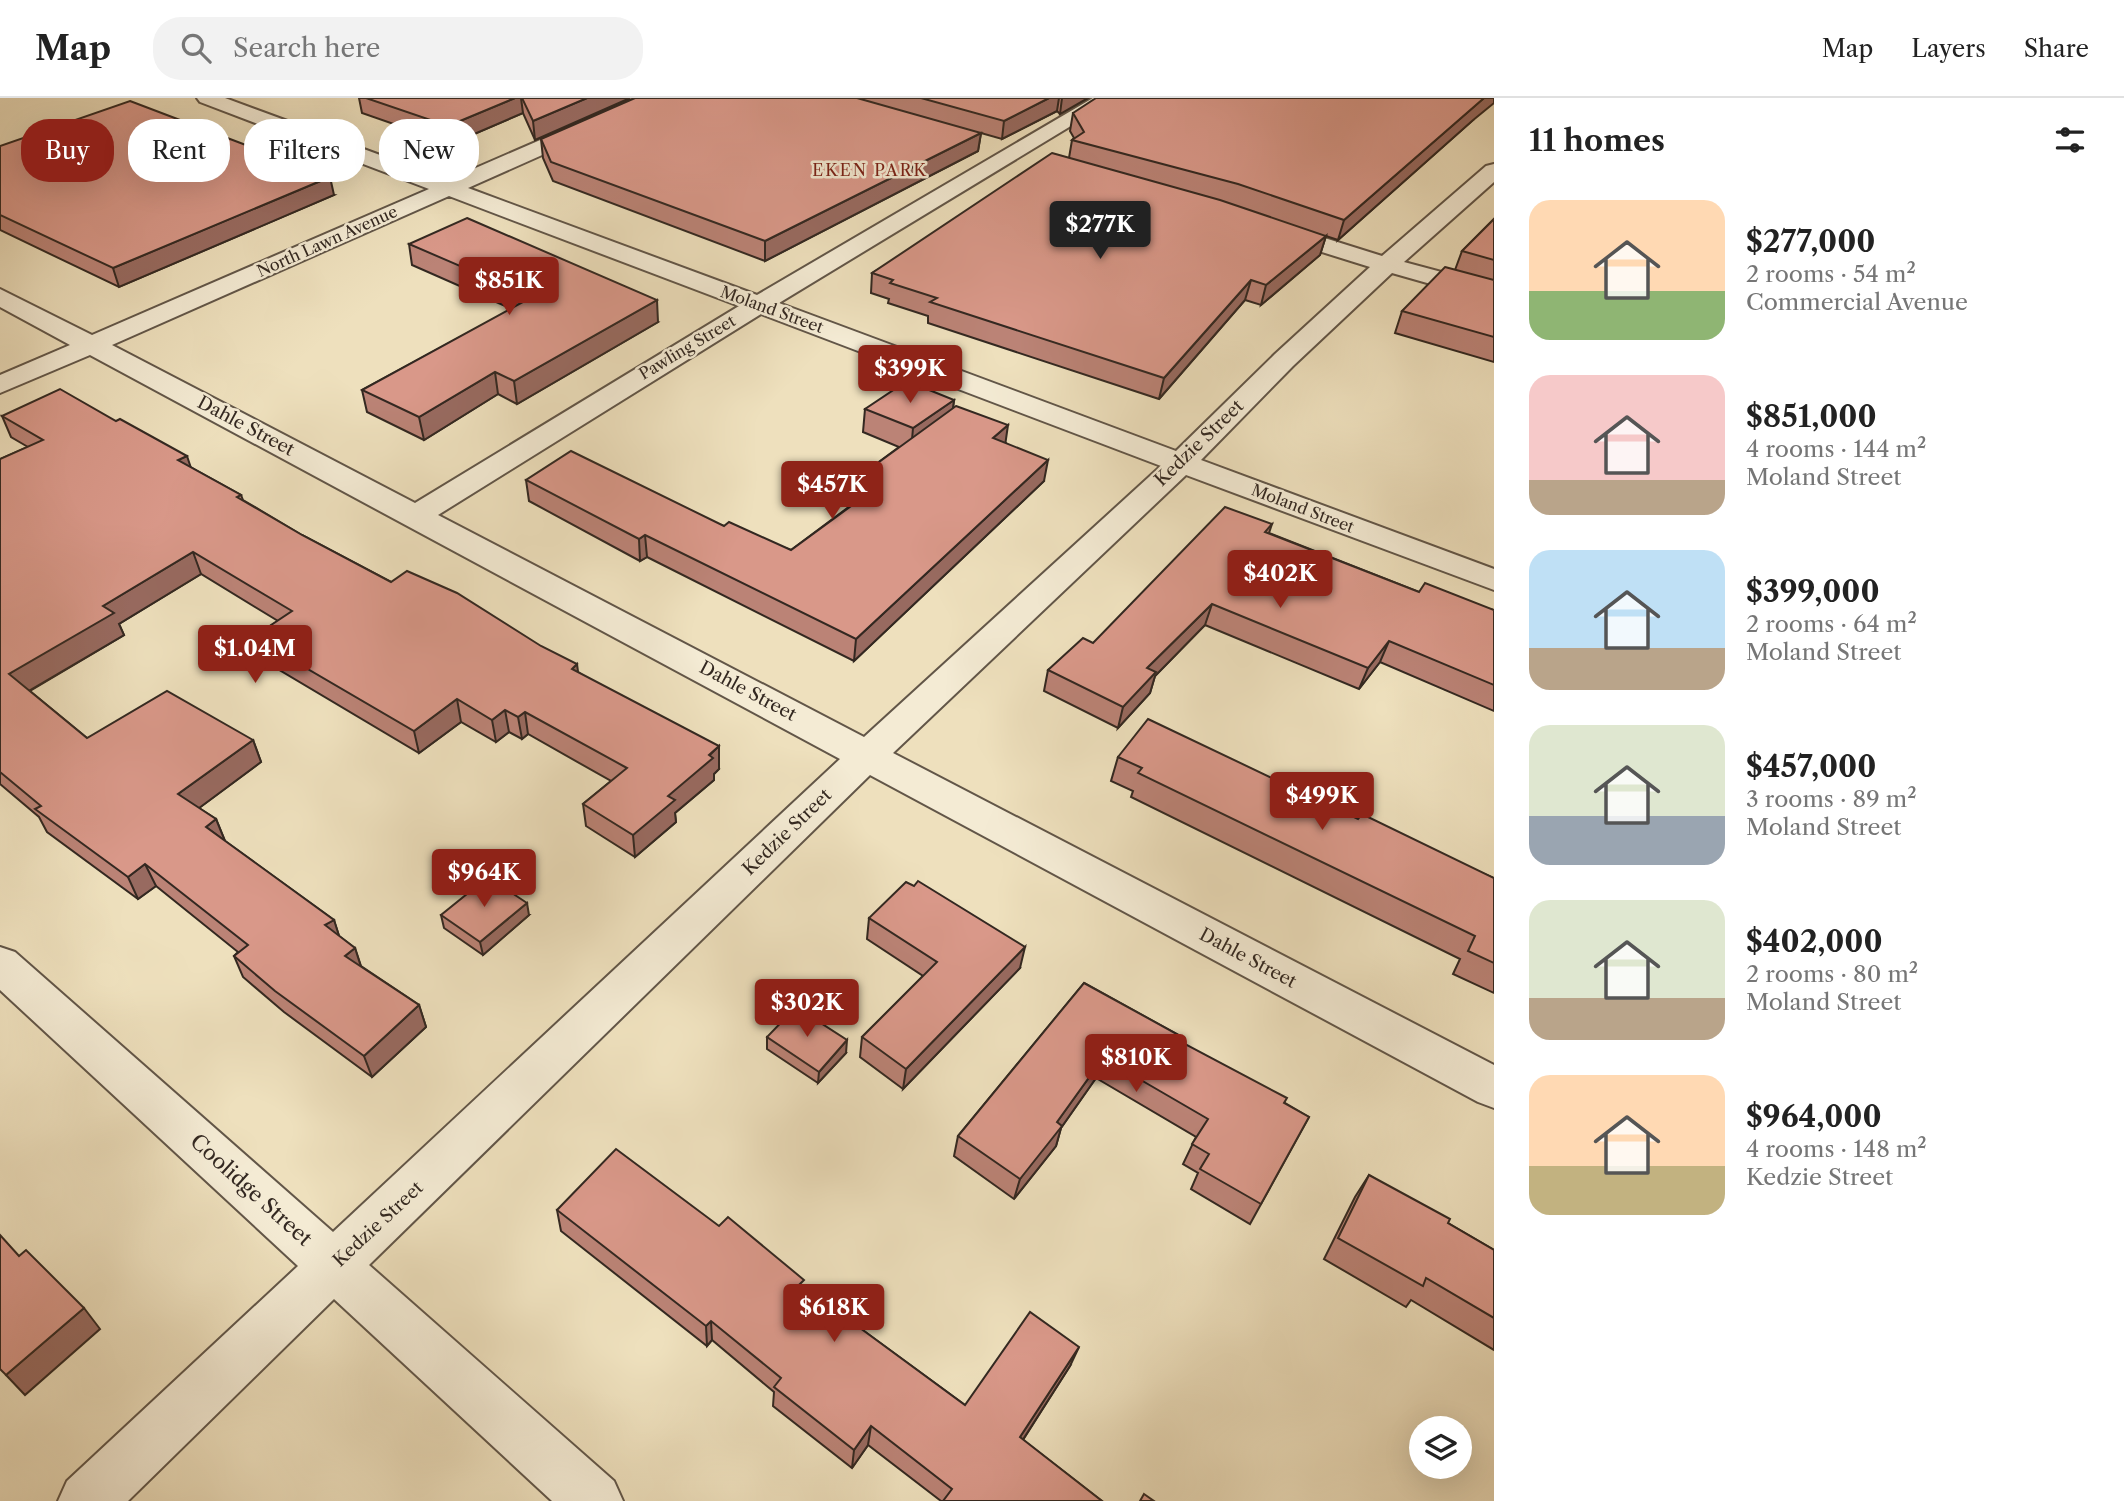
<!DOCTYPE html>
<meta charset="utf-8">
<style>
body{margin:0;font-family:"Libre Caslon Text",serif;background:#f2f2f2;color:#222;height:100vh;display:flex;flex-direction:column;font-size:26px;white-space:nowrap}
*{box-sizing:border-box;margin:0}
p{font-size:23px;color:#767676}
.icon{flex:none;width:38px;height:38px;fill:none;stroke:currentColor;stroke-width:2;stroke-linecap:round;stroke-linejoin:round}
.map{position:relative;flex:1;overflow:hidden}
.details{display:flex;flex-direction:column;background:#fff;width:630px}
.details>*{flex:none}
.banner{position:absolute;left:21px;top:21px;width:665px;height:63px;display:flex;gap:14px}
.buttons{position:absolute;left:1409px;top:1318px;display:grid;gap:14px}
.buttons a{display:grid;place-items:center;width:63px;height:63px;border-radius:50%;background:#fff;box-shadow:0 7px 28px #0002;font-size:35px}
.price{position:absolute;translate:-50% -60px;padding:0 16px;border-radius:7px;background:#8f2418;color:#fff;font-size:23px;line-height:46px;filter:drop-shadow(0 2px 4px #0008)}
.price::after{content:'';position:absolute;left:50%;top:42px;width:21px;height:16px;margin-left:-10px;background:inherit;clip-path:polygon(0 0,100% 0,50% 100%)}
.price.active{background:#222;color:#fff}
ul{padding:0;list-style:none}
li{display:flex;align-items:center;gap:21px;height:175px;padding:0 35px}
li span{display:grid;place-items:center;flex:none;width:196px;height:140px;border-radius:21px;color:#555}
li>.icon{margin-inline-start:auto}
span .icon{width:84px;height:84px;fill:#fffc;stroke-width:1}
li b{font-size:30px}
h2{display:flex;justify-content:space-between;align-items:center;height:84px;padding:0 35px;font-size:30px}
.tag{padding:0 24px;border-radius:28px;background:#fff;box-shadow:0 7px 28px #0002;font-size:24px;line-height:63px}
.tag.active{background:#8f2418;color:#fff}
header{display:flex;align-items:center;gap:42px;box-sizing:border-box;height:98px;padding:0 35px;background:#fff;border-bottom:2px solid #e0e0e0}
header strong{font-size:33px}
nav{display:flex;gap:38px;margin-inline-start:auto;font-size:24px}
.search{width:490px;height:63px;background:#f2f2f2;display:flex;align-items:center;gap:18px;box-sizing:border-box;padding:0 24px;border-radius:28px;color:#767676;font-size:26px}
main{display:flex;flex:1;min-height:0}
.map>svg:first-child{display:block}
</style>
<header>
<strong>Map</strong>
<div class="search"><svg class="icon" aria-label="search" viewBox="0 0 24 24"><circle cx="10" cy="10" r="6"/><path d="M15 15l6 6"/></svg>Search here</div>
<nav><a>Map</a><a>Layers</a><a>Share</a></nav>
</header>
<main>
<div class="map">
<svg width="1494" height="1403" viewBox="0 0 1494 1403">
<rect width="100%" height="100%" fill="#eee0bd"/>
<filter id="stains"><feTurbulence type="fractalNoise" baseFrequency=".00286" numOctaves="4"/><feColorMatrix values="0 0 0 0 .2 0 0 0 0 .09 0 0 0 0 .02 0 0 0 .5 -.17"/></filter>
<radialGradient id="worn" r=".72"><stop offset=".6" stop-color="#630" stop-opacity="0"/><stop offset="1" stop-color="#630" stop-opacity=".3"/></radialGradient>
<g fill="none" stroke-linecap="round" stroke-linejoin="round">
<defs>
<path id="minor" d="M197,0H225L448,82L637,0H664L661,4L468,90L757,197L1093,0H1117L779,205L1176,353L1275,256L1370,169L1264,136L1260,131L1264,126H1280L1382,158L1486,68L1494,66V84L1404,164L1494,188V204L1392,175L1293,268L1201,362L1494,471V492L1186,377L893,655L1494,967V1010L1478,1004L870,677L369,1167L614,1383L623,1403H552L334,1201L128,1403H58L67,1383L298,1168L0,892V849L15,854L333,1134L840,661L90,257L0,295V277L70,247L0,209V191L92,237L429,91L200,4ZM449,98L739,208L415,405L112,247ZM761,216L1161,368L864,639L438,417Z"/>
</defs>
<use href="#minor" stroke="#625648" stroke-width="4"/>
<use href="#minor" fill="#f4ebd4" fill-rule="evenodd"/>
</g>
<g fill="#bb8376" stroke="#332821" stroke-width="2">
<polygon points="359,0 630,0 535,42 523,15 451,46 362,15"/>
<polygon points="635,0 1088,0 1060,16 1057,13 1002,41 981,35 978,53 765,163 553,83 543,60 541,41"/>
<polygon points="1073,15 1472,23 1338,142 1326,138 1320,157 1261,207 1245,202 1159,301 928,225 928,218 888,205 889,201 871,195 872,175 1069,60 1072,42 1074,40 1070,33"/>
<polygon points="0,48 334,97 119,189 0,132"/>
<polygon points="1494,121 1494,264 1395,235 1402,213 1455,172 1462,153"/>
<polygon points="409,146 658,224 517,306 498,296 424,342 367,314 362,292 512,211 412,167"/>
<polygon points="954,302 953,310 1006,345 1044,383 854,563 647,459 640,463 529,403 526,382 724,428 791,452 854,405 852,404 853,383 899,349 863,334 865,311"/>
<polygon points="2,318 190,369 241,397 243,402 302,437 391,484 578,574 719,671 714,676 714,682 675,715 676,724 635,759 586,728 583,706 611,683 528,636 522,641 509,634 496,644 461,624 419,655 261,561 253,539 278,523 201,476 119,526 124,537 30,593 87,640 253,642 261,664 199,710 216,721 225,743 334,822 339,838 355,850 361,868 419,907 426,929 372,979 284,914 243,879 234,858 238,854 156,788 138,801 47,734 39,719 0,686 0,361 28,349 11,339"/>
<polygon points="1272,426 1269,435 1419,494 1494,512 1494,613 1380,564 1359,591 1205,527 1155,578 1150,595 1118,630 1044,593 1048,572 1093,545"/>
<polygon points="1118,659 1358,721 1494,780 1494,895 1453,876 1460,861 1131,699 1133,693 1111,683"/>
<polygon points="441,817 529,817 483,857 444,830"/>
<polygon points="869,820 1020,870 903,991 860,959 862,939 923,878 867,841"/>
<polygon points="1084,885 1184,940 1182,945 1309,1019 1250,1126 1191,1091 1198,1075 1183,1066 1196,1039 1096,980 1061,1030 1056,1048 1014,1101 954,1058 958,1038"/>
<polygon points="767,939 846,955 818,985 767,951"/>
<polygon points="1369,1077 1448,1125 1494,1152 1494,1252 1411,1202 1406,1209 1324,1161 1355,1099"/>
<polygon points="557,1112 719,1128 804,1189 965,1307 1070,1268 1023,1342 1102,1403 941,1403 868,1347 852,1370 773,1308 774,1294 712,1242 707,1248 561,1133"/>
</g>
<g fill="#986a60" stroke="#332821" stroke-width="2">
<polygon points="515,0 521,0 523,15 451,46 448,28"/>
<polygon points="587,0 630,0 535,42 533,23"/>
<polygon points="1049,0 1059,0 1057,13 1002,41 1004,23"/>
<polygon points="1062,0 1088,0 1060,16"/>
<polygon points="1484,0 1494,0 1494,5 1472,23 1338,142 1344,122"/>
<polygon points="981,35 978,53 765,163 765,143"/>
<polygon points="330,79 334,97 119,189 113,170"/>
<polygon points="1326,138 1320,157 1261,207 1266,187"/>
<polygon points="1251,182 1245,202 1159,301 1164,280"/>
<polygon points="657,202 658,224 517,306 514,283"/>
<polygon points="495,274 498,296 424,342 419,319"/>
<polygon points="954,302 951,325 911,354 913,330"/>
<polygon points="1008,327 1005,348 993,340"/>
<polygon points="187,358 194,379 178,362"/>
<polygon points="1048,362 1044,383 854,563 856,541"/>
<polygon points="645,437 647,459 640,463 639,441"/>
<polygon points="193,454 201,476 119,526 124,537 20,598 9,576 103,508"/>
<polygon points="1212,506 1205,527 1155,578 1150,595 1118,630 1123,609 1147,570"/>
<polygon points="1389,543 1380,564 1359,591 1368,570"/>
<polygon points="577,566 580,589 572,571"/>
<polygon points="457,601 461,624 419,655 414,633"/>
<polygon points="505,612 509,634 496,644 492,622"/>
<polygon points="525,614 528,636 522,641 518,619"/>
<polygon points="253,642 261,664 187,719 178,696"/>
<polygon points="719,648 719,671 714,676 714,682 675,715 676,724 635,759 633,737 668,698"/>
<polygon points="216,721 225,743 206,729"/>
<polygon points="145,766 156,788 138,801 128,779"/>
<polygon points="527,805 529,817 483,857 480,844"/>
<polygon points="334,822 341,844 325,827"/>
<polygon points="1025,849 1020,870 903,991 906,971"/>
<polygon points="355,850 362,872 345,858"/>
<polygon points="419,907 426,929 372,979 364,958"/>
<polygon points="847,942 846,955 818,985 819,974"/>
<polygon points="1103,960 1096,980 1061,1030 1056,1048 1014,1101 1020,1081 1057,1024"/>
<polygon points="84,1210 100,1231 25,1297 6,1277"/>
<polygon points="711,1223 712,1242 707,1248 706,1228"/>
<polygon points="1079,1249 1070,1268 1013,1357 1020,1339"/>
<polygon points="871,1328 868,1347 852,1370 854,1352"/>
</g>
<g fill="#d99889" stroke="#332821" stroke-width="2">
<polygon points="366,0 515,0 448,28"/>
<polygon points="522,0 587,0 533,23"/>
<polygon points="635,0 857,0 981,35 765,143 551,64 541,41"/>
<polygon points="921,0 1049,0 1004,23"/>
<polygon points="1096,0 1484,0 1344,122 1238,86 1072,42 1084,34 1073,15"/>
<polygon points="130,3 330,79 113,170 0,117 0,48"/>
<polygon points="1052,55 1220,102 1326,138 1266,187 1251,182 1164,280 930,204 937,200 890,185 893,182 872,175"/>
<polygon points="467,120 657,202 514,283 495,274 419,319 362,292 532,199 409,146"/>
<polygon points="1494,121 1494,162 1462,153"/>
<polygon points="1445,169 1494,182 1494,239 1402,213"/>
<polygon points="907,283 954,302 913,330 865,311"/>
<polygon points="60,291 116,323 120,321 187,358 178,362 241,397 237,399 302,437 391,484 407,473 457,495 541,548 577,566 572,571 719,648 709,657 713,660 668,698 675,702 633,737 583,706 627,670 525,614 518,619 505,612 492,622 457,601 414,633 253,539 292,513 193,454 103,508 114,515 9,576 87,640 167,593 253,642 178,696 216,721 206,729 334,822 325,827 355,850 345,858 419,907 364,958 275,893 234,858 248,847 145,766 128,779 35,711 41,708 0,674 0,361 43,342 2,318"/>
<polygon points="956,308 1008,327 993,340 1048,362 856,541 645,437 639,441 526,382 571,353 724,428 729,424 791,452 873,392 853,383"/>
<polygon points="1225,409 1272,426 1265,434 1419,494 1425,485 1494,512 1494,587 1389,543 1368,570 1212,506 1147,570 1156,574 1123,609 1048,572 1083,540 1093,545"/>
<polygon points="1148,621 1358,721 1362,716 1494,780 1494,865 1468,853 1475,838 1138,675 1142,670 1118,659"/>
<polygon points="488,779 527,805 480,844 441,817"/>
<polygon points="918,783 1025,849 906,971 862,939 937,864 869,820 906,784 914,788"/>
<polygon points="1084,885 1184,940 1181,944 1287,1000 1284,1005 1309,1019 1261,1106 1200,1071 1209,1056 1192,1046 1208,1021 1103,960 1057,1024 1062,1028 1020,1081 958,1038"/>
<polygon points="796,909 847,942 819,974 767,939"/>
<polygon points="616,1051 719,1128 728,1119 804,1182 800,1186 965,1307 1030,1214 1079,1249 1020,1339 1102,1403 943,1403 952,1391 871,1328 854,1352 774,1289 781,1280 711,1223 706,1228 557,1112"/>
<polygon points="1369,1077 1450,1121 1448,1125 1494,1152 1494,1220 1426,1180 1423,1188 1338,1140"/>
<polygon points="0,1137 19,1158 26,1152 84,1210 6,1277 0,1271"/>
<polygon points="1144,1396 1154,1403 1140,1403"/>
</g>
<g text-anchor="middle" stroke-width="5" stroke-linejoin="round" paint-order="stroke">
<g font-size="16" letter-spacing="2" fill="#7a1f14" stroke="#f4ebd4">
<text x="870" y="78">EKEN PARK</text>
</g>
<g font-size="16" fill="#332821" stroke="#f4ebd4">
<text transform="translate(327 143) rotate(-24)" y="6">North Lawn Avenue</text>
<text transform="translate(772 211) rotate(20)" y="6">Moland Street</text>
<text transform="translate(687 249) rotate(-31)" y="6">Pawling Street</text>
<text transform="translate(1303 410) rotate(21)" y="6">Moland Street</text>
</g>
<g font-size="18" fill="#332821" stroke="#f4ebd4">
<text transform="translate(246 328) rotate(28)" y="6">Dahle Street</text>
<text transform="translate(1199 345) rotate(-44)" y="6">Kedzie Street</text>
<text transform="translate(748 593) rotate(28)" y="6">Dahle Street</text>
<text transform="translate(787 734) rotate(-44)" y="6">Kedzie Street</text>
<text transform="translate(1248 860) rotate(28)" y="6">Dahle Street</text>
<text transform="translate(378 1126) rotate(-43)" y="6">Kedzie Street</text>
</g>
<g font-size="21" fill="#332821" stroke="#f4ebd4">
<text transform="translate(251 1092) rotate(42)" y="7">Coolidge Street</text>
</g>
</g>
<rect width="100%" height="100%" filter="url(#stains)"/>
<rect width="100%" height="100%" fill="url(#worn)"/>
</svg>
<div class="buttons">
<a><svg class="icon" aria-label="layers" viewBox="0 0 24 24"><path d="M12 4l9 5-9 5-9-5zM3 14l9 5 9-5"/></svg></a>
</div>
<b class="price active" style="left:1100px;top:163px">$277K</b>
<b class="price" style="left:509px;top:219px">$851K</b>
<b class="price" style="left:910px;top:307px">$399K</b>
<b class="price" style="left:832px;top:423px">$457K</b>
<b class="price" style="left:1280px;top:512px">$402K</b>
<b class="price" style="left:255px;top:587px">$1.04M</b>
<b class="price" style="left:1322px;top:734px">$499K</b>
<b class="price" style="left:484px;top:811px">$964K</b>
<b class="price" style="left:807px;top:941px">$302K</b>
<b class="price" style="left:1136px;top:996px">$810K</b>
<b class="price" style="left:834px;top:1246px">$618K</b>
<div class="banner">
<a class="tag active">Buy</a>
<a class="tag">Rent</a>
<a class="tag">Filters</a>
<a class="tag">New</a>
</div>
</div>
<section class="details">
<h2>11 homes<svg class="icon" aria-label="filters" viewBox="0 0 24 24"><path d="M4 7h16M4 17h16"/><circle cx="9" cy="7" r="2"/><circle cx="15" cy="17" r="2"/></svg></h2>
<ul>
<li><span style="background:linear-gradient(#ffd9b3 65%,#8fb573 0)"><svg class="icon" aria-label="home" viewBox="0 0 24 24"><path d="M3 11l9-7 9 7M6 9v11h12V9"/></svg></span><div><b>$277,000</b><p>2 rooms · 54 m²</p><p>Commercial Avenue</p></div></li>
<li><span style="background:linear-gradient(#f6c9c9 75%,#b9a48a 0)"><svg class="icon" aria-label="home" viewBox="0 0 24 24"><path d="M3 11l9-7 9 7M6 9v11h12V9"/></svg></span><div><b>$851,000</b><p>4 rooms · 144 m²</p><p>Moland Street</p></div></li>
<li><span style="background:linear-gradient(#bfe0f5 70%,#b9a48a 0)"><svg class="icon" aria-label="home" viewBox="0 0 24 24"><path d="M3 11l9-7 9 7M6 9v11h12V9"/></svg></span><div><b>$399,000</b><p>2 rooms · 64 m²</p><p>Moland Street</p></div></li>
<li><span style="background:linear-gradient(#dfe7d0 65%,#9aa5b1 0)"><svg class="icon" aria-label="home" viewBox="0 0 24 24"><path d="M3 11l9-7 9 7M6 9v11h12V9"/></svg></span><div><b>$457,000</b><p>3 rooms · 89 m²</p><p>Moland Street</p></div></li>
<li><span style="background:linear-gradient(#dfe7d0 70%,#b9a48a 0)"><svg class="icon" aria-label="home" viewBox="0 0 24 24"><path d="M3 11l9-7 9 7M6 9v11h12V9"/></svg></span><div><b>$402,000</b><p>2 rooms · 80 m²</p><p>Moland Street</p></div></li>
<li><span style="background:linear-gradient(#ffd9b3 65%,#c2b280 0)"><svg class="icon" aria-label="home" viewBox="0 0 24 24"><path d="M3 11l9-7 9 7M6 9v11h12V9"/></svg></span><div><b>$964,000</b><p>4 rooms · 148 m²</p><p>Kedzie Street</p></div></li>
</ul>
</section>
</main>
